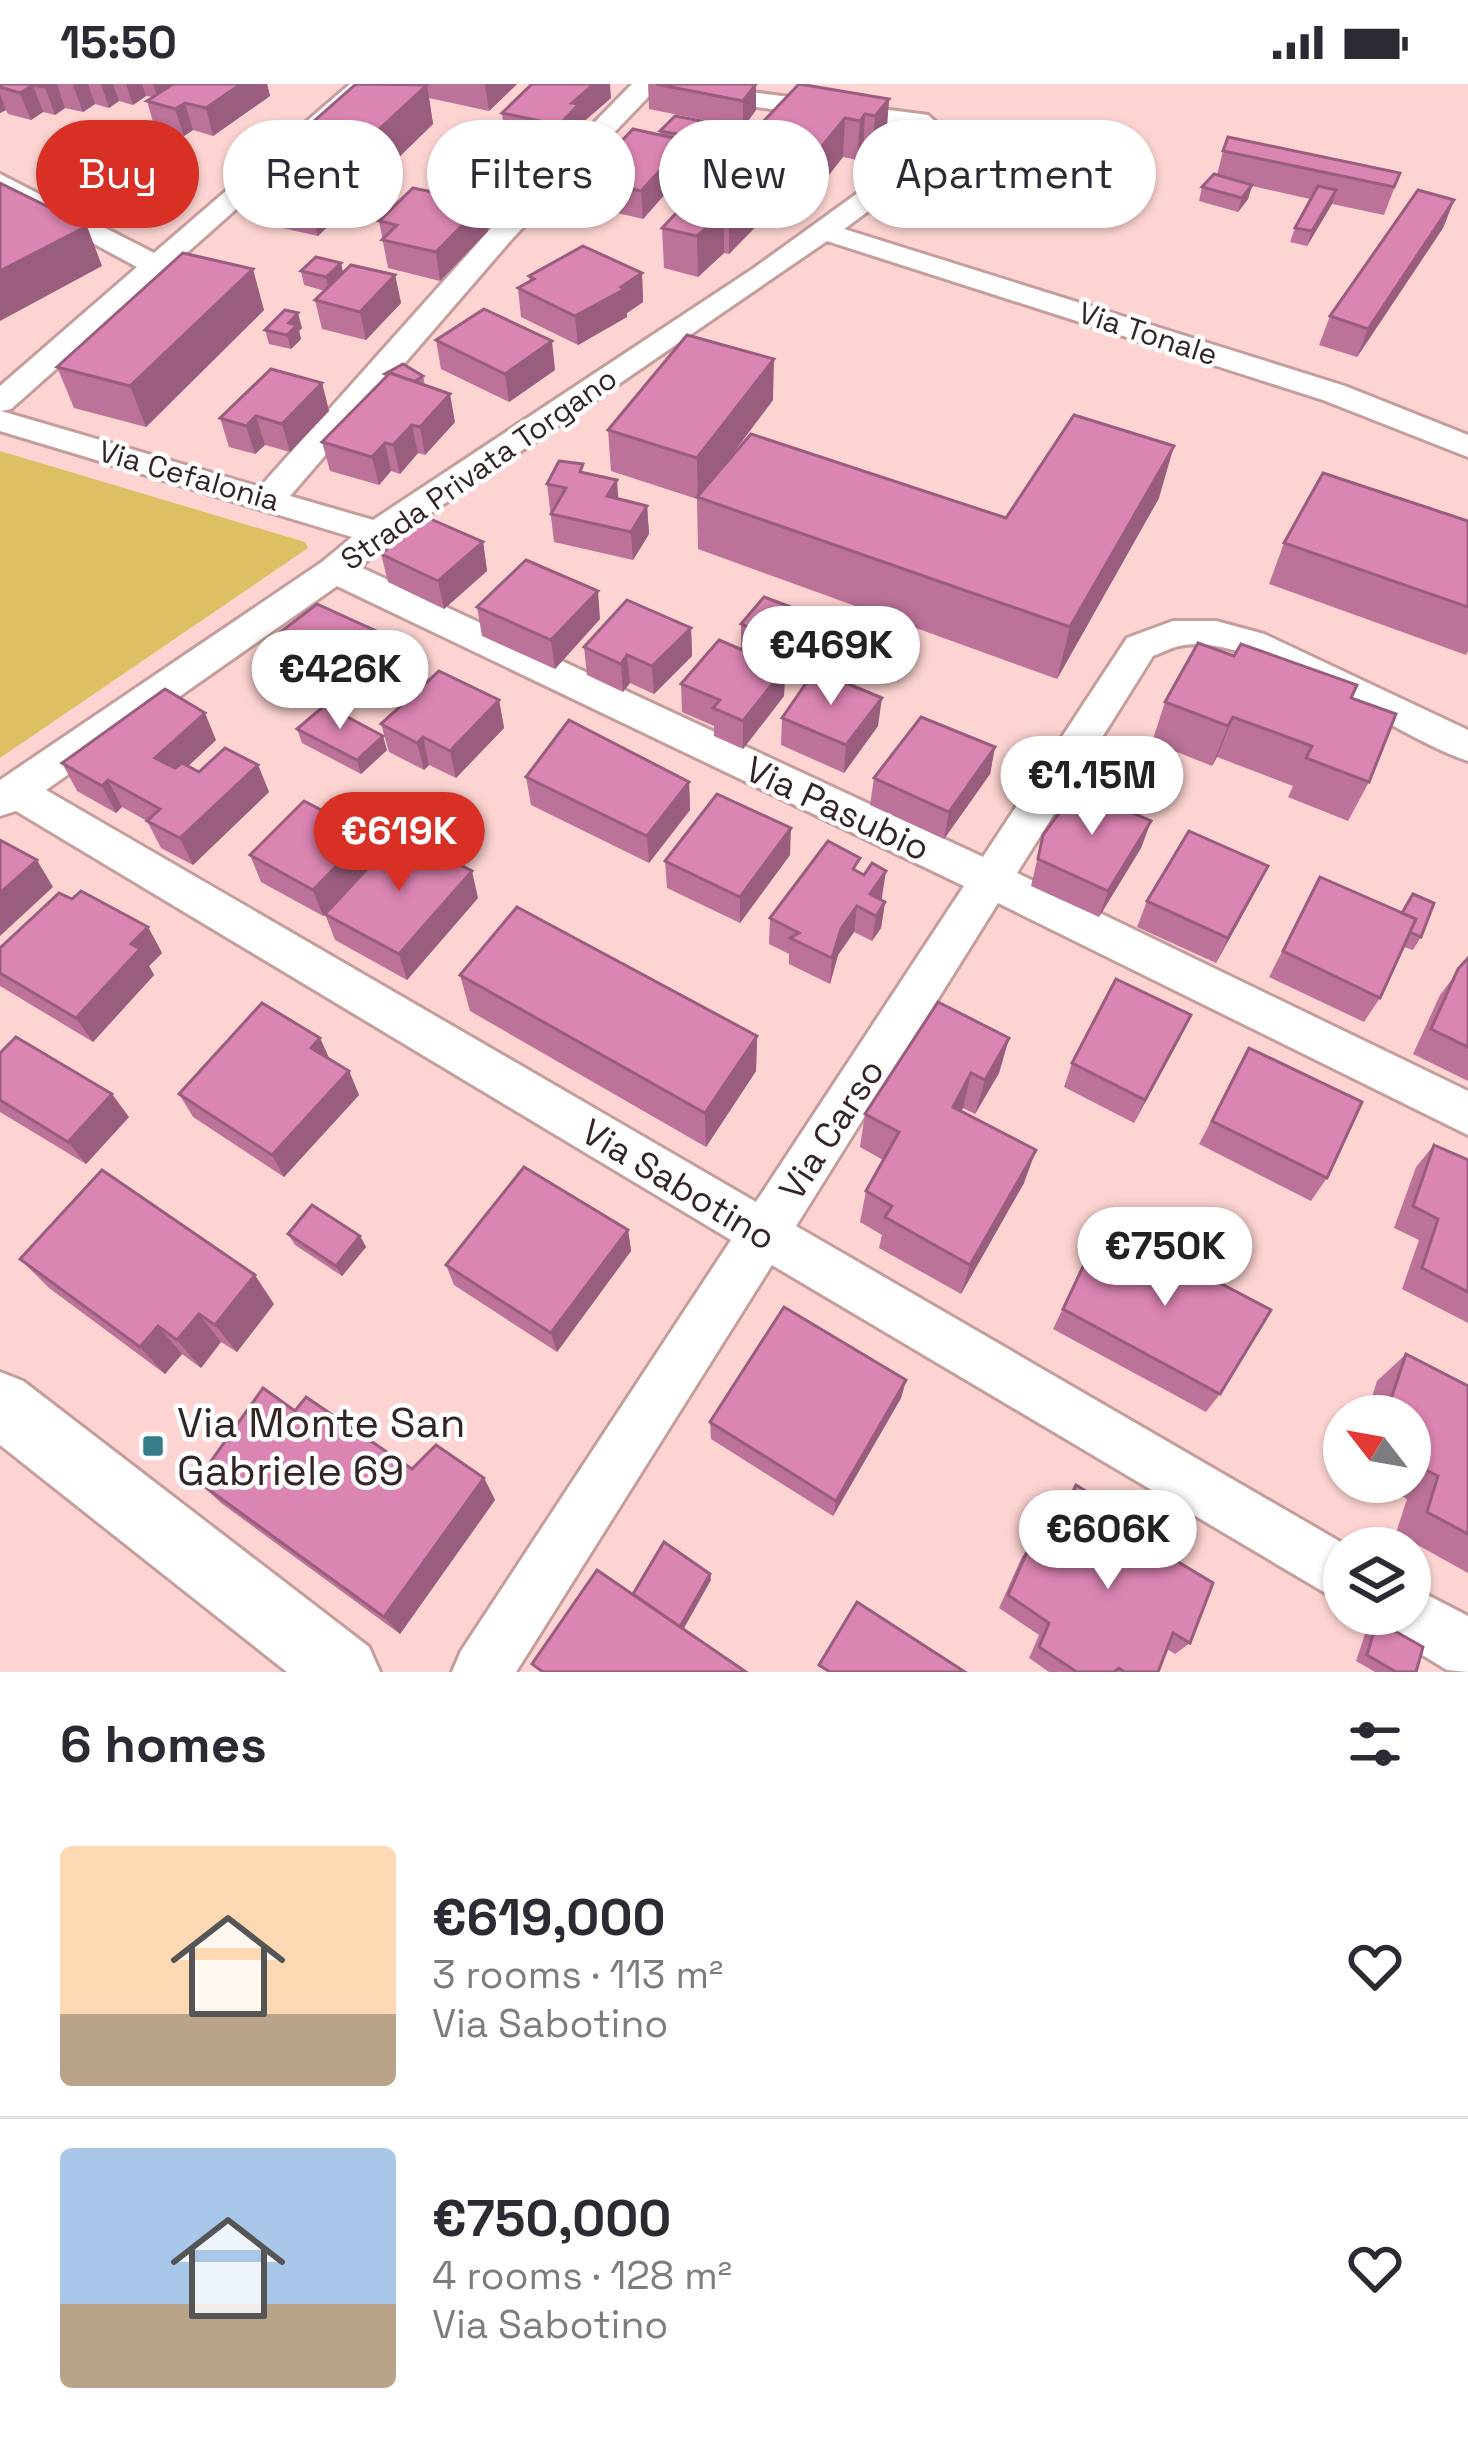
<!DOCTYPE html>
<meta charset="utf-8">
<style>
body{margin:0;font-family:"Space Grotesk",sans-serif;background:#f7f7f7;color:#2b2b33;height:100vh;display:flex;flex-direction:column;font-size:45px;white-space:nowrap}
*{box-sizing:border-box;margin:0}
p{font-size:39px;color:#7c7c81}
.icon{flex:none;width:66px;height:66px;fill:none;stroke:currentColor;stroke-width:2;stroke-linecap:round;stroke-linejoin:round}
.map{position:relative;height:1588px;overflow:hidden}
.sheet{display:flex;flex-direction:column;background:#fff;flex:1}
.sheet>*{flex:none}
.hud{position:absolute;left:36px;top:36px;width:1398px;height:108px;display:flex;gap:24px}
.needle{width:78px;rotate:301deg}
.controls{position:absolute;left:1323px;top:1311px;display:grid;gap:24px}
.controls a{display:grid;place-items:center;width:108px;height:108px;border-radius:50%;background:#fff;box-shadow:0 3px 9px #0004;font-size:60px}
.price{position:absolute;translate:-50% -102px;padding:0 27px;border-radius:42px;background:#fff;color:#222;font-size:39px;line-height:78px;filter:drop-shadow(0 3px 6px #0008)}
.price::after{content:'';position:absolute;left:50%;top:72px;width:36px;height:27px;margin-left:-18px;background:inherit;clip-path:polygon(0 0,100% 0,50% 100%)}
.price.active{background:#d93025;color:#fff}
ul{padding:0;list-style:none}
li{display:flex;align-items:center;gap:36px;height:300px;padding:0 60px}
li+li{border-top:3px solid #e1e1e2}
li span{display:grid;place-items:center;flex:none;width:336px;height:240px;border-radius:12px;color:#555}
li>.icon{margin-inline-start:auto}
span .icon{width:144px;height:144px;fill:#fffc;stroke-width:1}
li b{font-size:51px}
h2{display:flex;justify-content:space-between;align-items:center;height:144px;padding:0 60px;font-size:51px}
.tag{padding:0 42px;border-radius:54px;background:#fff;box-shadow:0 3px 9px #0004;font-size:42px;line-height:108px}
.tag.active{background:#d93025;color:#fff}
.status{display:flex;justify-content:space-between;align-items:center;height:84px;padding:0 60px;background:#fff;direction:ltr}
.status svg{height:33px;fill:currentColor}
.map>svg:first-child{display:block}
</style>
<div class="status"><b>15:50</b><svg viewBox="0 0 49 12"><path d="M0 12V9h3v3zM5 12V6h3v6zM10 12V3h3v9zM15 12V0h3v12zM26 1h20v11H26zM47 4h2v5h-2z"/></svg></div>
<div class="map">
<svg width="1468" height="1588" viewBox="0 0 1468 1588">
<rect width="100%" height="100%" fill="#fdd4d1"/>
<polygon fill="#dec064" points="0,367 305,458 308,464 0,674"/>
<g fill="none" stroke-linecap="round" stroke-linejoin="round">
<defs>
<g id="minor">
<path d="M350,0H377L11,325L1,327L260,403L492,143L632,0H690L928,31L940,42L923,87L844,145L1345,302L1468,351V373L1323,316L827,157L390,457L360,483L983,773L1127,554L1173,537H1216L1264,550L1468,646V677C1393,653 1253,545 1179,562C1170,564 1161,569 1153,572L1017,789L1468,1007V1051L998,819L796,1142L1351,1464H1344V1520L772,1181L516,1588H452L461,1567L731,1156L16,727L0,732V696L322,478L352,453L0,347V302L137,183L0,109V90L154,169ZM652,9L913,44L902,77L754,184L373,436L290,412L512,155ZM337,502L964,802L756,1118L46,706Z"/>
<polygon points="1410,1502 1468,1532 1468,1588 1447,1586 1388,1550 1379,1530 1410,1530"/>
</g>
<polygon id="tertiary" points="0,1288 23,1297 369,1563 380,1588 287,1588 0,1361"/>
</defs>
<use href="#minor" stroke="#c59e9c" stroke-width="6"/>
<use href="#tertiary" stroke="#c59e9c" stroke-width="6"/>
<use href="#minor" fill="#fff" fill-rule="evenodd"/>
<use href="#tertiary" fill="#fff" fill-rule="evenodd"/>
</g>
<g fill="#bc7299">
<polygon points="0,0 267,0 270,12 213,52 193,46 184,52 155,45 147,17 153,13 146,12 133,21 119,17 109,24 95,20 83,28 65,24 55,31 43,28 31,36 8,30 6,26 0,29"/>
<polygon points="356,0 517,0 489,27 429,14 433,40 318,152 256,138 245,98"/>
<polygon points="648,0 756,0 756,26 743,44 649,25"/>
<polygon points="799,0 889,15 886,54 872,72 863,70 857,76 843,73 817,106 810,104 796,121 789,120 781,129 771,127 729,170 724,169 698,193 664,184 662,144"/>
<polygon points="611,14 581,40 581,47 562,68 505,56 502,29"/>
<polygon points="660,47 701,51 688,66 688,84 643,135 575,119 573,91 618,61 660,51"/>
<polygon points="73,67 176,76 184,103 134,132 87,111"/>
<polygon points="1223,67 1400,89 1384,131 1332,120 1307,162 1290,158 1295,144 1310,115 1252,102 1248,115 1238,128 1199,117 1202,103 1217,91"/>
<polygon points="443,83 523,93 518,97 520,106 502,124 448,111"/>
<polygon points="1454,116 1443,144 1357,273 1319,261 1330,232"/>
<polygon points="484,119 488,147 440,197 388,184 379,137"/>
<polygon points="341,179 343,189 395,191 401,219 366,256 322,245 315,216 325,207 304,201 301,187"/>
<polygon points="642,189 643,218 627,229 627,233 578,261 521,233 518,204 530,197 529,192"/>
<polygon points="264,226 146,343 74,324 57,283"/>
<polygon points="302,244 299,247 301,255 291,265 269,260 265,246"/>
<polygon points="436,256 555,286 509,318 441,285"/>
<polygon points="385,290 423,292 425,301 455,338 425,371 418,369 400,390 391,387 379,401 330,387 322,358 386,293"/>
<polygon points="322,299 329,327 290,368 265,361 255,370 229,363 220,334"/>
<polygon points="773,316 726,378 1006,434 1159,414 1057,595 698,465 697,415 611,387 608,346"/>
<polygon points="584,389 618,415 647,422 649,450 633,476 554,458 547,400"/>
<polygon points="1468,437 1468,567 1466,571 1269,500 1284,459"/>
<polygon points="483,458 487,487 444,525 388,498 381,470"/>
<polygon points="477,523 600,535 555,585 482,552"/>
<polygon points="741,540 839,570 824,590 878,642 844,689 781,661 782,634 807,598 785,588 784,612 743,665 714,652 714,642 682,628 681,600 741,565"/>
<polygon points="691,544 692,572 654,610 630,599 623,608 587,591 584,563"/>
<polygon points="261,563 392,579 346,628 271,591"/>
<polygon points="1351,614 1369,698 1348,737 1288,713 1293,702 1217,673 1212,682 1152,658 1165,618"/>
<polygon points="499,616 504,644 456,694 429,681 424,686 389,668 381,640"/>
<polygon points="297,645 387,666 361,690 302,659"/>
<polygon points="216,656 188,682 199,688 258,681 269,708 193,781 161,764 147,737 122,723 116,729 77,707 62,679"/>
<polygon points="995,663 990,690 944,755 870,721 874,694"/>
<polygon points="526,693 689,698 690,726 649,779 531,721"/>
<polygon points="1119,723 1151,737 1141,764 1099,833 1031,802 1043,751"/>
<polygon points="367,750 375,776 478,814 407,896 335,856 325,830 342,812 323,832 261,798 250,771"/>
<polygon points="790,771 740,839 667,804 665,777"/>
<polygon points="859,788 882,813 881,816 885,818 881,844 872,857 854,848 838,871 830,900 789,880 789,870 769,860 770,834"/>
<polygon points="1320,793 1421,853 1413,866 1404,863 1380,914 1364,938 1269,893"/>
<polygon points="1255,808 1216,879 1137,843 1147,817"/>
<polygon points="72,815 148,843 162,869 149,882 154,891 93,958 0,902 0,864"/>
<polygon points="1468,874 1468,997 1413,970 1440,911"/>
<polygon points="460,891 757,952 756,987 706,1063 470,927"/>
<polygon points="1191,931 1134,1039 1064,1003 1072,979"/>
<polygon points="320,954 329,975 349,987 359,1011 284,1093 193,1033 179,1010"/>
<polygon points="1009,954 999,989 975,1030 963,1024 961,1027 1024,1099 961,1210 879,1164 882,1151 860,1138 866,1107 883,1076 860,1063 865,1030"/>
<polygon points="1249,964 1327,1094 1311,1117 1199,1060"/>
<polygon points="0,969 129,1033 86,1080 0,1028"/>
<polygon points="1434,1061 1468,1076 1468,1239 1402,1205 1419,1156 1394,1144 1416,1083"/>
<polygon points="1104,1138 1220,1310 1206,1328 1053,1245"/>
<polygon points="628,1146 631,1167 557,1268 454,1201 446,1181"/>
<polygon points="288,1150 360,1152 366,1163 342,1192 295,1161"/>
<polygon points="20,1175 274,1220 237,1268 221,1258 201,1284 182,1270 165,1290 49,1204"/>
<polygon points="1406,1270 1468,1302 1468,1489 1396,1449 1407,1415 1375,1398 1410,1398 1410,1332 1366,1332 1377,1297"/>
<polygon points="906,1296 901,1314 833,1432 711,1355 710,1338"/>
<polygon points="295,1327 412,1385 484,1394 495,1416 400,1550 221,1419 197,1397"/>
<polygon points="1076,1401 1123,1445 1190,1559 1175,1570 1167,1565 1158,1588 1049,1588 1029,1574 1039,1551 999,1524 1022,1473 1031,1459 1043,1466 1065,1417"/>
<polygon points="1377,1537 1416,1588 1375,1588 1356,1577 1367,1544"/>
</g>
<g fill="#995d7d">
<polygon points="50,0 57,0 65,24 55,31 45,3"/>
<polygon points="75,0 88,0 95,20 83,28 73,1"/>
<polygon points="101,0 113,0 119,17 109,24"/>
<polygon points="126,0 142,0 146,12 133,21"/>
<polygon points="153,0 179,0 158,15"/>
<polygon points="241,0 267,0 270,12 213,52 206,24"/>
<polygon points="485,0 517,0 489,27"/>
<polygon points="594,0 610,0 611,14 581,40 581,47 562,68 559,41 572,19"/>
<polygon points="756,0 756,26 743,44 743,17"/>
<polygon points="33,1 43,28 31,36 20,9"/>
<polygon points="427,1 433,40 318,152 308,111"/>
<polygon points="0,10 6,26 0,29"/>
<polygon points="889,15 886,54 872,72 875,32"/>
<polygon points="185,19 193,46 184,52 175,25"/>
<polygon points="865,30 863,70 857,76 860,37"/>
<polygon points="845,34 843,73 817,106 819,66"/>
<polygon points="701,37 701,51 688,66 688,84 643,135 641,107 687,57 687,52"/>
<polygon points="812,64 810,104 796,121 797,81"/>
<polygon points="519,65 523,93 518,97 520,106 502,124 499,96 507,77"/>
<polygon points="176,76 184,103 134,132 125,104"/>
<polygon points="790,80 789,120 781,129 782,89"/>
<polygon points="772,87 771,127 729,170 729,130"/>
<polygon points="1252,101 1248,115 1238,128 1242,114"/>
<polygon points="1336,106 1332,120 1307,162 1312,147"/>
<polygon points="1454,116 1443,144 1357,273 1368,245"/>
<polygon points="484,119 488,147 440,197 436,168"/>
<polygon points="724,129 724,169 698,193 697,152"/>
<polygon points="87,142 102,182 0,237 0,187"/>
<polygon points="341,179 344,194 329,208 326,193"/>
<polygon points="253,185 264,226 146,343 130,302"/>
<polygon points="642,189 643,218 627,229 627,233 578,261 575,232"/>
<polygon points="395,191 401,219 366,256 360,228"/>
<polygon points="298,229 302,244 299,247 301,255 291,265 287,251 289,239"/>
<polygon points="552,257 555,286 509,318 505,290"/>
<polygon points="774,275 773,316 698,416 697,374"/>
<polygon points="322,299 329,327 290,368 282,340"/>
<polygon points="450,310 455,338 425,371 420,343"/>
<polygon points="256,332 265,361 255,370 246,342"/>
<polygon points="412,341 418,369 400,390 393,361"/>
<polygon points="385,359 391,387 379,401 372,373"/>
<polygon points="1174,362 1159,414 1057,595 1070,543"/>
<polygon points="617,396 619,425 607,412"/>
<polygon points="647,422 649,450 633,476 631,448"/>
<polygon points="483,458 487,487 444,525 438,497"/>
<polygon points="598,507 600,535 555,585 551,556"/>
<polygon points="841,542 839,570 815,601 817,573"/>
<polygon points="691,544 692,572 654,610 652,582"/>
<polygon points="385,551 392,579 346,628 338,600"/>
<polygon points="627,571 630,599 623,608 621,580"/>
<polygon points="785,584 784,612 743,665 743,637"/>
<polygon points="882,614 878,642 844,689 846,661"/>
<polygon points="499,616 504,644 456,694 450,667"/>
<polygon points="205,629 216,656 168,701 155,674"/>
<polygon points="1233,633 1217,673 1212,682 1228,642"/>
<polygon points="383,652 387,666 361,690 357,676"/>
<polygon points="423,653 429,681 424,686 417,659"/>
<polygon points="995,663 990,690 944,755 949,728"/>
<polygon points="258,681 269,708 193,781 180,754"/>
<polygon points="108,696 122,723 116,729 102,702"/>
<polygon points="689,698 690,726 649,779 647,752"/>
<polygon points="1151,737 1141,764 1099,833 1108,807"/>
<polygon points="791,744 790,771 740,839 740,813"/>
<polygon points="367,750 375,777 323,832 313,806"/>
<polygon points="37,776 53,803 0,852 0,809"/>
<polygon points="1268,782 1255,808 1216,879 1228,854"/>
<polygon points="472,787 478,814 407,896 399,870"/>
<polygon points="886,787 882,813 872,829 870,810"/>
<polygon points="885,818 881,844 872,857 876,832"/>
<polygon points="857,822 854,848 838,871 830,900 832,874 841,845"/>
<polygon points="148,843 162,869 149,882 154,891 93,958 76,934 131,860"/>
<polygon points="1191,931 1179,956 1134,1039 1145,1016"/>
<polygon points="757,952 756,987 706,1063 705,1029"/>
<polygon points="320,954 331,978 311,964"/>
<polygon points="1009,954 999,989 975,1030 985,996"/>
<polygon points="349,987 359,1011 284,1093 272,1071"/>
<polygon points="971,989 963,1024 945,1057 953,1023"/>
<polygon points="112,1010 129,1033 86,1080 68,1058"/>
<polygon points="1036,1066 1024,1099 961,1210 970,1181"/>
<polygon points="628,1146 631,1167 557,1268 551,1249"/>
<polygon points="360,1152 366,1163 342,1192 336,1182"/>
<polygon points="255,1191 274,1220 237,1268 215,1241"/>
<polygon points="199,1230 221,1258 201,1284 177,1256"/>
<polygon points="158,1242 182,1270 165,1290 140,1263"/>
<polygon points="906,1296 901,1314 833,1432 836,1417"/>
<polygon points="484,1394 495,1416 400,1550 384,1533"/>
<polygon points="710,1490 711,1496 679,1553 678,1547"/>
</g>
<g fill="#db85b2" stroke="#995d7d" stroke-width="3">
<polygon points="1,0 50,0 45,3 33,1 20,9 0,3"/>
<polygon points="173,0 241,0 206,24 185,19 175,25 147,17"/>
<polygon points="356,0 427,1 308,111 245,98"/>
<polygon points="532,0 594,0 572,19 579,20 559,41 502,29"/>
<polygon points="656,0 756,0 743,17"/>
<polygon points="799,0 889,15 875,32 865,30 860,37 845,34 819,66 812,64 797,81 790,80 782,89 772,87 729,130 724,129 697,152 662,144"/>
<polygon points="675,32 701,37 687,52 660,47"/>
<polygon points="633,45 687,57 641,107 573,91 606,59 618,61"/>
<polygon points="110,49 176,76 125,104 77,83 95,75 73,67"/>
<polygon points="1228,53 1400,89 1394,103 1223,67"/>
<polygon points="474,55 519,65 507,77 516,79 499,96 443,83"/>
<polygon points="1214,90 1252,101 1242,114 1202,103"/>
<polygon points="0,99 87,142 0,187"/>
<polygon points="1318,102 1336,106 1312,147 1295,144"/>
<polygon points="413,104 484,119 436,168 382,156 397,141 379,137"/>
<polygon points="1418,106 1454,116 1368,245 1330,232"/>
<polygon points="583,162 642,189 621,203 625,205 575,232 518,204 534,195 529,192"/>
<polygon points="183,169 253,185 130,302 57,283"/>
<polygon points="316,173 341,179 326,193 301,187"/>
<polygon points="351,181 395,191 360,228 315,216"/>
<polygon points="484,225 552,257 505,290 436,256"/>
<polygon points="285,226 298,229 289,239 297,241 287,251 265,246"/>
<polygon points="687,251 774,275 697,374 608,346"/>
<polygon points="403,280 423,292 414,298 390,289 388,291 385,290"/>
<polygon points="271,285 322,299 282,340 256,332 246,342 220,334"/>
<polygon points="390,289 450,310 420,343 412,341 393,361 385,359 372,373 322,358"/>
<polygon points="1074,331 1174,362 1070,543 697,413 751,350 1006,434"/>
<polygon points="559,377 583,380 580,388 617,396 607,412 647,422 631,448 551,430 566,404 547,400"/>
<polygon points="1323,389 1468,437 1468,523 1284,459"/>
<polygon points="426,433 483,458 438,497 381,470"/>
<polygon points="526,476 598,507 551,556 477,523"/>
<polygon points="764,513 841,542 817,573 741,540"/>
<polygon points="627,516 691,544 652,582 627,571 621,580 584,563"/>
<polygon points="317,520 385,551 338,600 261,563"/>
<polygon points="719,556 785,584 743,637 713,624 720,616 681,600"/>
<polygon points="1198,559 1234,572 1241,560 1357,601 1351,614 1396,630 1369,698 1306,674 1312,662 1233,633 1228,642 1165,618"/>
<polygon points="815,586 882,614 846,661 782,634"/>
<polygon points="439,587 499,616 450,667 423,653 417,659 381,640"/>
<polygon points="165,605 205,629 155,674 175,684 182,679 199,688 225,664 258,681 180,754 147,737 160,725 108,696 102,702 62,679"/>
<polygon points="325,621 383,652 357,676 297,645"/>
<polygon points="921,633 995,663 949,728 874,694"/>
<polygon points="569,636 689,698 647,752 526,693"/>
<polygon points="1087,701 1121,716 1117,722 1151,737 1108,807 1038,775 1043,751 1068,717"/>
<polygon points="717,710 791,744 740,813 665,777"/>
<polygon points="304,717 367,750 313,806 250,771"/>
<polygon points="1189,747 1268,782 1228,854 1147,817"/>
<polygon points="400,750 472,787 399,870 325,830"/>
<polygon points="0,756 37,776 0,809"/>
<polygon points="828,757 860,774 853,785 864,791 872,779 886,787 870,810 885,818 876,832 857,822 841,845 832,874 790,854 799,849 770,834"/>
<polygon points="1320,793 1416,835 1380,914 1283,867"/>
<polygon points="81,807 148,843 131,860 140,865 76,934 0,889 0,864 59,809 72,815"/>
<polygon points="1413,810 1434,819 1421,853 1410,848 1416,835 1402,829"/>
<polygon points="517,823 757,952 705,1029 460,891"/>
<polygon points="1468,874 1468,963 1431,945 1458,885"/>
<polygon points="1116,895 1191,931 1145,1016 1072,979"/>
<polygon points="938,918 1009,954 985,996 971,989 953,1023 1036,1066 970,1181 885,1133 892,1122 866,1107 899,1048 865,1030"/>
<polygon points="262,919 320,954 311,964 349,987 272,1071 179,1010"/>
<polygon points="16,953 112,1010 68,1058 0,1016 0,969"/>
<polygon points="1249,964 1362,1018 1327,1094 1212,1037"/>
<polygon points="1434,1061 1468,1076 1468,1208 1422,1184 1438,1135 1413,1122"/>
<polygon points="524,1083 628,1146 551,1249 446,1181"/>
<polygon points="102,1086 255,1191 215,1241 199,1230 177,1256 158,1242 140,1263 20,1175"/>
<polygon points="312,1121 360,1152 336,1182 288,1150"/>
<polygon points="1104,1138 1271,1226 1220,1310 1063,1225"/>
<polygon points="784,1223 906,1296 836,1417 710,1338"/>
<polygon points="1406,1270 1468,1302 1468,1450 1427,1428 1438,1392 1410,1378 1411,1332 1389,1321"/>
<polygon points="263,1304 295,1327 306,1313 412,1385 436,1361 484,1394 384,1533 197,1397"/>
<polygon points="1076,1401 1131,1435 1122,1444 1213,1499 1190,1559 1173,1549 1158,1588 1125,1588 1119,1584 1114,1588 1077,1588 1039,1563 1049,1539 1008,1511 1031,1459 1046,1468"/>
<polygon points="664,1458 710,1490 680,1543 633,1510"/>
<polygon points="597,1486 746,1588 543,1588 532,1580"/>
<polygon points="857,1518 965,1588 830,1588 819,1581"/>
<polygon points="1377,1537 1423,1563 1416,1588 1396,1588 1367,1571"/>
</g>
<rect fill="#377d89" stroke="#fff" stroke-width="4.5" x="141" y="1350" width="24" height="24" rx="6"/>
<g text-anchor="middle" stroke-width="9" stroke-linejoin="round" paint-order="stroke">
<g font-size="30" fill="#342524" stroke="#fff">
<text transform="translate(1148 250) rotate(18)" y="10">Via Tonale</text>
<text transform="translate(479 385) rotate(-35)" y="10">Strada Privata Torgano</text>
<text transform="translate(189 392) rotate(16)" y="10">Via Cefalonia</text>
</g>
<g font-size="36" fill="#342524" stroke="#fff">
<text transform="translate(838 724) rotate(25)" y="13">Via Pasubio</text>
<text transform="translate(831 1045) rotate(-57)" y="13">Via Carso</text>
<text transform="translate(679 1100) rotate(31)" y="13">Via Sabotino</text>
</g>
<g font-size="42" fill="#342524" stroke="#fff" text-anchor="start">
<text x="177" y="1353">Via Monte San<tspan x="177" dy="48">Gabriele 69</tspan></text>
</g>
</g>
</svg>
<div class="controls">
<a><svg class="needle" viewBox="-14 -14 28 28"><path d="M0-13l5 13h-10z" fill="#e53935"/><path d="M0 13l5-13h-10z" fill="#7c7c81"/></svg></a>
<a><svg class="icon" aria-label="layers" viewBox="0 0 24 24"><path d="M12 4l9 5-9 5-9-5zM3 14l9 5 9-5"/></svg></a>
</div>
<b class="price" style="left:831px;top:624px">€469K</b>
<b class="price" style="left:340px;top:648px">€426K</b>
<b class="price" style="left:1092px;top:754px">€1.15M</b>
<b class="price active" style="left:399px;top:810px">€619K</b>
<b class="price" style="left:1165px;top:1225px">€750K</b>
<b class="price" style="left:1108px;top:1508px">€606K</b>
<div class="hud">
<a class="tag active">Buy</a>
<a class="tag">Rent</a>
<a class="tag">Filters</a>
<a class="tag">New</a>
<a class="tag">Apartment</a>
</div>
</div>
<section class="sheet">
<h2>6 homes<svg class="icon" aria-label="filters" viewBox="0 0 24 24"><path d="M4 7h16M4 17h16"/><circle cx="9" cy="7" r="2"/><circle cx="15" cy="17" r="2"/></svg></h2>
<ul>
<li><span style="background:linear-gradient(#ffd9b3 70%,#b9a48a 0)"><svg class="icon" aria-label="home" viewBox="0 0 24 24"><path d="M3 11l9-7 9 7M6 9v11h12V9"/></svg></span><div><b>€619,000</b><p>3 rooms · 113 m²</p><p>Via Sabotino</p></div><svg class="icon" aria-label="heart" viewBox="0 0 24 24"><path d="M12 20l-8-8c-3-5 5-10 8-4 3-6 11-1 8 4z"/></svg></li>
<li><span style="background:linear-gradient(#a9c7e8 65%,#b9a48a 0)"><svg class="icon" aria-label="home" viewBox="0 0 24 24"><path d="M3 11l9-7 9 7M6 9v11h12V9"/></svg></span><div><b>€750,000</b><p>4 rooms · 128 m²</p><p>Via Sabotino</p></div><svg class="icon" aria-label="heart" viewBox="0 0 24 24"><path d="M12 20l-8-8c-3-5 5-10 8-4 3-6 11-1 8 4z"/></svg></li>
</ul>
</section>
